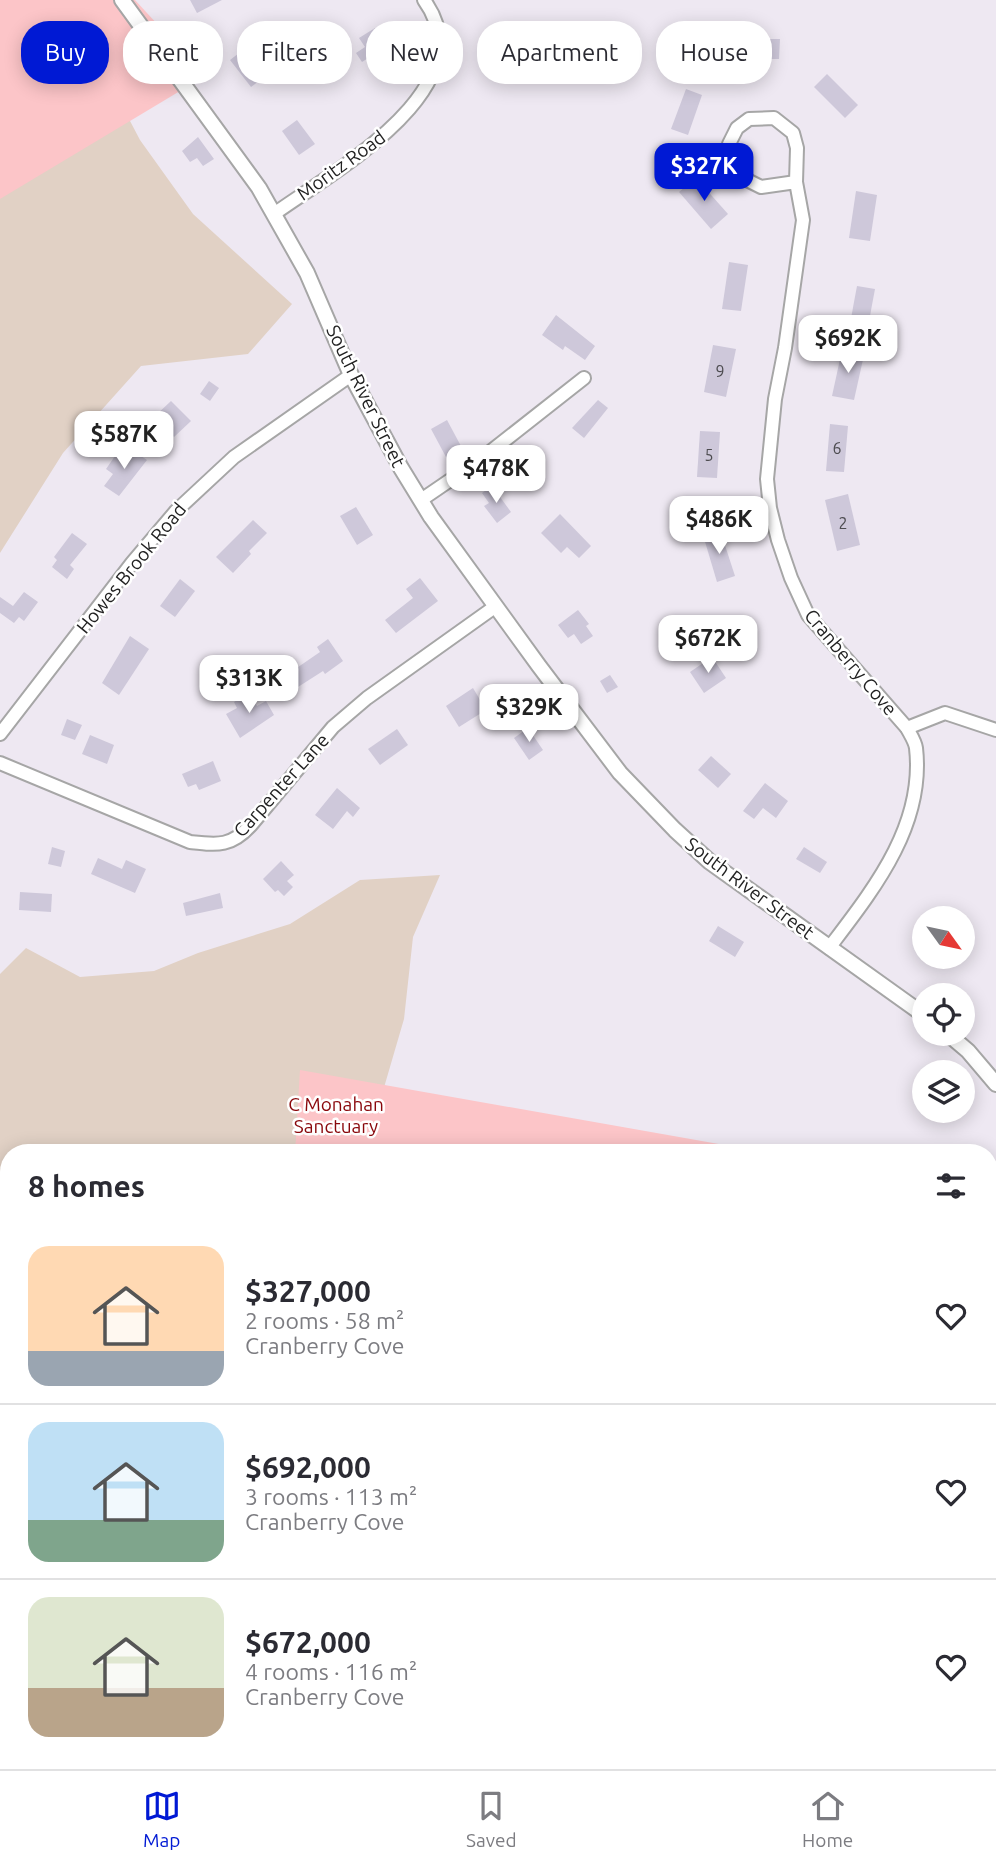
<!DOCTYPE html>
<meta charset="utf-8">
<style>
body{margin:0;font-family:Ubuntu,sans-serif;background:#f2f2f3;color:#2b2b33;height:100vh;display:flex;flex-direction:column;font-size:26px;white-space:nowrap}
*{box-sizing:border-box;margin:0}
p{font-size:23px;color:#7c7c81}
.icon{flex:none;width:38px;height:38px;fill:none;stroke:currentColor;stroke-width:2;stroke-linecap:round;stroke-linejoin:round}
.map{position:relative;flex:1;overflow:hidden}
.sheet{position:absolute;left:0px;top:1144px;width:998px;height:625px;display:flex;flex-direction:column;background:#fff;border-radius:28px 28px 0 0;box-shadow:0 4px 18px #0003}
.sheet>*{flex:none}
.banner{position:absolute;left:21px;top:21px;width:956px;height:63px;display:flex;gap:14px}
.needle{width:46px;rotate:123deg}
.tools{position:absolute;left:912px;top:906px;display:grid;gap:14px}
.tools a{display:grid;place-items:center;width:63px;height:63px;border-radius:50%;background:#fff;box-shadow:0 4px 18px #0003;font-size:35px}
.price{position:absolute;translate:-50% -60px;padding:0 16px;border-radius:14px;background:#fff;color:#222;font-size:23px;line-height:46px;filter:drop-shadow(0 2px 4px #0008)}
.price::after{content:'';position:absolute;left:50%;top:42px;width:21px;height:16px;margin-left:-10px;background:inherit;clip-path:polygon(0 0,100% 0,50% 100%)}
.price.selected{background:#0019d4;color:#fff}
ul{padding:0;list-style:none}
li{display:flex;align-items:center;gap:21px;height:175px;padding:0 28px}
li+li{border-top:2px solid #e1e1e2}
li span{display:grid;place-items:center;flex:none;width:196px;height:140px;border-radius:21px;color:#555}
li>.icon{margin-inline-start:auto}
span .icon{width:84px;height:84px;fill:#fffc;stroke-width:1}
li b{font-size:30px}
h2{display:flex;justify-content:space-between;align-items:center;height:84px;padding:0 28px;font-size:30px}
.pill{padding:0 24px;border-radius:28px;background:#fff;box-shadow:0 4px 18px #0003;font-size:24px;line-height:63px}
.pill.selected{background:#0019d4;color:#fff}
.tabs{display:flex;justify-content:space-around;align-items:center;height:98px;border-top:2px solid #e1e1e2;background:#fff;font-size:19px;color:#7c7c81}
.tabs a{display:grid;justify-items:center;gap:4px}
.tabs .selected{color:#0019d4}
.map>svg:first-child{display:block}
</style>
<div class="map">
<svg width="996" height="1769" viewBox="0 0 996 1769">
<rect width="100%" height="100%" fill="#eee8f2"/>
<g fill="#e1d1c5">
<polygon points="0,0 108,79 140,140 193,214 292,304 248,354 141,366 63,453 0,553"/>
<polygon points="440,875 413,937 404,1019 378,1108 353,1153 9,1153 9,1495 0,1490 0,974 26,948 80,977 154,971 198,953 290,924 360,880"/>
</g>
<g fill="#fcc5c8">
<polygon points="0,0 135,0 205,76 0,199"/>
<polygon points="300,1070 769,1153 295,1153"/>
<polygon points="364,1761 497,1761 496,1769 363,1769"/>
</g>
<g fill="#cec8da">
<polygon points="190,0 222,0 197,13"/>
<polygon points="375,28 387,46 362,62 356,53 365,47 359,38"/>
<polygon points="735,39 780,39 779,59 734,59"/>
<polygon points="252,43 262,56 257,60 268,74 251,87 230,60"/>
<polygon points="827,74 858,105 845,118 814,87"/>
<polygon points="686,89 702,95 688,135 671,129"/>
<polygon points="297,120 315,144 299,155 282,131"/>
<polygon points="198,137 214,159 203,166 197,158 190,162 182,151"/>
<polygon points="696,178 728,214 711,229 679,192"/>
<polygon points="856,191 877,195 870,241 849,238"/>
<polygon points="729,262 748,265 741,311 722,309"/>
<polygon points="857,286 875,289 867,332 849,329"/>
<polygon points="556,315 595,346 585,360 565,346 563,350 542,335"/>
<polygon points="713,345 736,349 726,397 704,392"/>
<polygon points="842,350 864,355 854,400 832,396"/>
<polygon points="209,381 219,388 210,401 200,394"/>
<polygon points="598,400 608,408 584,438 572,428"/>
<polygon points="171,401 191,421 174,437 154,417"/>
<polygon points="447,420 462,448 446,457 431,429"/>
<polygon points="830,424 848,426 844,472 826,471"/>
<polygon points="700,431 720,432 717,478 697,477"/>
<polygon points="129,448 147,460 119,496 104,486 113,474 106,469 115,456 121,460"/>
<polygon points="492,486 511,512 497,523 484,506 489,503 482,493"/>
<polygon points="848,494 860,545 837,551 825,500"/>
<polygon points="356,507 373,535 357,545 340,516"/>
<polygon points="560,514 591,546 579,558 567,547 561,553 541,533"/>
<polygon points="253,520 267,533 249,551 251,554 233,573 216,557"/>
<polygon points="720,530 735,576 717,582 703,535"/>
<polygon points="72,533 87,544 70,565 74,569 67,579 52,567 57,560 54,557"/>
<polygon points="420,578 438,601 396,633 385,620 413,598 406,589"/>
<polygon points="180,579 195,591 175,617 160,606"/>
<polygon points="24,592 38,602 24,621 19,617 14,623 0,613 0,597 13,606"/>
<polygon points="578,610 589,624 586,626 593,636 581,644 574,634 568,638 558,625"/>
<polygon points="130,636 149,649 119,695 102,683"/>
<polygon points="328,639 343,661 325,674 323,671 298,687 288,674 320,652 317,647"/>
<polygon points="712,657 726,678 704,693 690,672"/>
<polygon points="610,675 618,687 607,693 600,681"/>
<polygon points="473,688 486,710 459,727 446,706"/>
<polygon points="249,693 257,706 266,701 274,715 240,738 226,714 237,708 234,702"/>
<polygon points="67,719 82,725 75,740 61,735"/>
<polygon points="528,728 543,750 529,760 514,738"/>
<polygon points="397,729 408,745 380,765 368,749"/>
<polygon points="90,735 114,745 107,764 82,754"/>
<polygon points="711,756 731,774 718,788 698,770"/>
<polygon points="213,761 221,781 199,790 196,784 188,787 182,774"/>
<polygon points="765,783 788,801 776,818 763,808 754,819 743,811"/>
<polygon points="337,788 360,808 353,817 347,811 333,829 315,815"/>
<polygon points="52,847 65,851 61,867 48,864"/>
<polygon points="804,847 827,862 820,873 796,859"/>
<polygon points="98,858 122,869 126,860 146,869 135,893 91,874"/>
<polygon points="281,861 294,875 287,881 293,887 284,896 278,890 275,892 263,879"/>
<polygon points="20,892 52,894 51,912 19,910"/>
<polygon points="220,893 223,908 186,916 183,903"/>
<polygon points="718,926 744,942 735,957 709,941"/>
</g>
<g fill="none" stroke-linecap="round" stroke-linejoin="round">
<defs>
<g id="minor">
<path d="M796,182L761,187L741,177L729,163V144L737,128L749,119L774,118L793,133L797,148L796,182L803,220L785,348L775,399L767,479L770,508L778,540L791,578L808,615L907,728C910,734 915,741 916,748C925,826 873,890 829,948"/>
<path d="M274,214C332,172 488,88 424,0"/>
<polyline points="421,500 481,459 584,378"/>
<polyline points="907,728 945,713 996,730"/>
<polyline points="0,734 132,563 176,511 234,457 351,375"/>
<path d="M0,763L190,842C218,845 231,847 251,825L333,727L367,698L496,606"/>
<polyline points="989,1648 996,1635"/>
<polyline points="236,1760 236,1769"/>
<polyline points="68,1769 68,1760"/>
<polyline points="399,1769 399,1760"/>
<polyline points="946,1769 947,1760"/>
</g>
<g id="tertiary">
<polyline points="122,0 259,188 307,273 351,375 401,468 431,517 539,666 620,773 675,830 710,862 924,1015"/>
<polyline points="948,1034 968,1051 996,1084"/>
<polyline points="989,1313 996,1301"/>
<polyline points="718,1769 720,1760"/>
</g>
</defs>
<use href="#minor" stroke="#a6a6a6" stroke-width="16"/>
<use href="#tertiary" stroke="#a6a6a6" stroke-width="18"/>
<use href="#minor" stroke="#fff" stroke-width="12"/>
<use href="#tertiary" stroke="#fff" stroke-width="14"/>
</g>
<g text-anchor="middle" stroke-width="5" stroke-linejoin="round" paint-order="stroke">
<g font-size="16" fill="#4d4c50">
<text x="720" y="377">9</text>
<text x="837" y="454">6</text>
<text x="709" y="461">5</text>
<text x="843" y="529">2</text>
</g>
<g font-size="19" fill="#222" stroke="#fff">
<text transform="translate(341 165) rotate(-36)" y="7">Moritz Road</text>
<text transform="translate(366 396) rotate(64)" y="7">South River Street</text>
<text transform="translate(131 568) rotate(-51)" y="7">Howes Brook Road</text>
<text transform="translate(851 662) rotate(50)" y="7">Cranberry Cove</text>
<text transform="translate(281 785) rotate(-48)" y="7">Carpenter Lane</text>
<text transform="translate(750 888) rotate(37)" y="7">South River Street</text>
</g>
<g font-size="19" fill="#89070b" stroke="#fff">
<text x="336" y="1111">C Monahan<tspan x="336" dy="22">Sanctuary</tspan></text>
</g>
</g>
</svg>
<div class="tools">
<a><svg class="needle" viewBox="-14 -14 28 28"><path d="M0-13l5 13h-10z" fill="#e53935"/><path d="M0 13l5-13h-10z" fill="#7c7c81"/></svg></a>
<a><svg class="icon" aria-label="locate" viewBox="0 0 24 24"><circle cx="12" cy="12" r="6"/><path d="M12 2v4M12 18v4M2 12h4M18 12h4"/></svg></a>
<a><svg class="icon" aria-label="layers" viewBox="0 0 24 24"><path d="M12 4l9 5-9 5-9-5zM3 14l9 5 9-5"/></svg></a>
</div>
<b class="price selected" style="left:704px;top:203px">$327K</b>
<b class="price" style="left:848px;top:375px">$692K</b>
<b class="price" style="left:124px;top:471px">$587K</b>
<b class="price" style="left:496px;top:505px">$478K</b>
<b class="price" style="left:719px;top:556px">$486K</b>
<b class="price" style="left:708px;top:675px">$672K</b>
<b class="price" style="left:249px;top:715px">$313K</b>
<b class="price" style="left:529px;top:744px">$329K</b>
<div class="banner">
<a class="pill selected">Buy</a>
<a class="pill">Rent</a>
<a class="pill">Filters</a>
<a class="pill">New</a>
<a class="pill">Apartment</a>
<a class="pill">House</a>
</div>
<section class="sheet">
<h2>8 homes<svg class="icon" aria-label="filters" viewBox="0 0 24 24"><path d="M4 7h16M4 17h16"/><circle cx="9" cy="7" r="2"/><circle cx="15" cy="17" r="2"/></svg></h2>
<ul>
<li><span style="background:linear-gradient(#ffd9b3 75%,#9aa5b1 0)"><svg class="icon" aria-label="home" viewBox="0 0 24 24"><path d="M3 11l9-7 9 7M6 9v11h12V9"/></svg></span><div><b>$327,000</b><p>2 rooms · 58 m²</p><p>Cranberry Cove</p></div><svg class="icon" aria-label="heart" viewBox="0 0 24 24"><path d="M12 20l-8-8c-3-5 5-10 8-4 3-6 11-1 8 4z"/></svg></li>
<li><span style="background:linear-gradient(#bfe0f5 70%,#7fa58c 0)"><svg class="icon" aria-label="home" viewBox="0 0 24 24"><path d="M3 11l9-7 9 7M6 9v11h12V9"/></svg></span><div><b>$692,000</b><p>3 rooms · 113 m²</p><p>Cranberry Cove</p></div><svg class="icon" aria-label="heart" viewBox="0 0 24 24"><path d="M12 20l-8-8c-3-5 5-10 8-4 3-6 11-1 8 4z"/></svg></li>
<li><span style="background:linear-gradient(#dfe7d0 65%,#b9a48a 0)"><svg class="icon" aria-label="home" viewBox="0 0 24 24"><path d="M3 11l9-7 9 7M6 9v11h12V9"/></svg></span><div><b>$672,000</b><p>4 rooms · 116 m²</p><p>Cranberry Cove</p></div><svg class="icon" aria-label="heart" viewBox="0 0 24 24"><path d="M12 20l-8-8c-3-5 5-10 8-4 3-6 11-1 8 4z"/></svg></li>
</ul>
</section>
</div>
<nav class="tabs">
<a class="selected"><svg class="icon" aria-label="map" viewBox="0 0 24 24"><path d="M3 6l6-2 6 2 6-2v14l-6 2-6-2-6 2zM9 4v14M15 6v14"/></svg>Map</a>
<a><svg class="icon" aria-label="saved" viewBox="0 0 24 24"><path d="M7 4h10v16l-5-4-5 4z"/></svg>Saved</a>
<a><svg class="icon" aria-label="home" viewBox="0 0 24 24"><path d="M3 11l9-7 9 7M6 9v11h12V9"/></svg>Home</a>
</nav>
